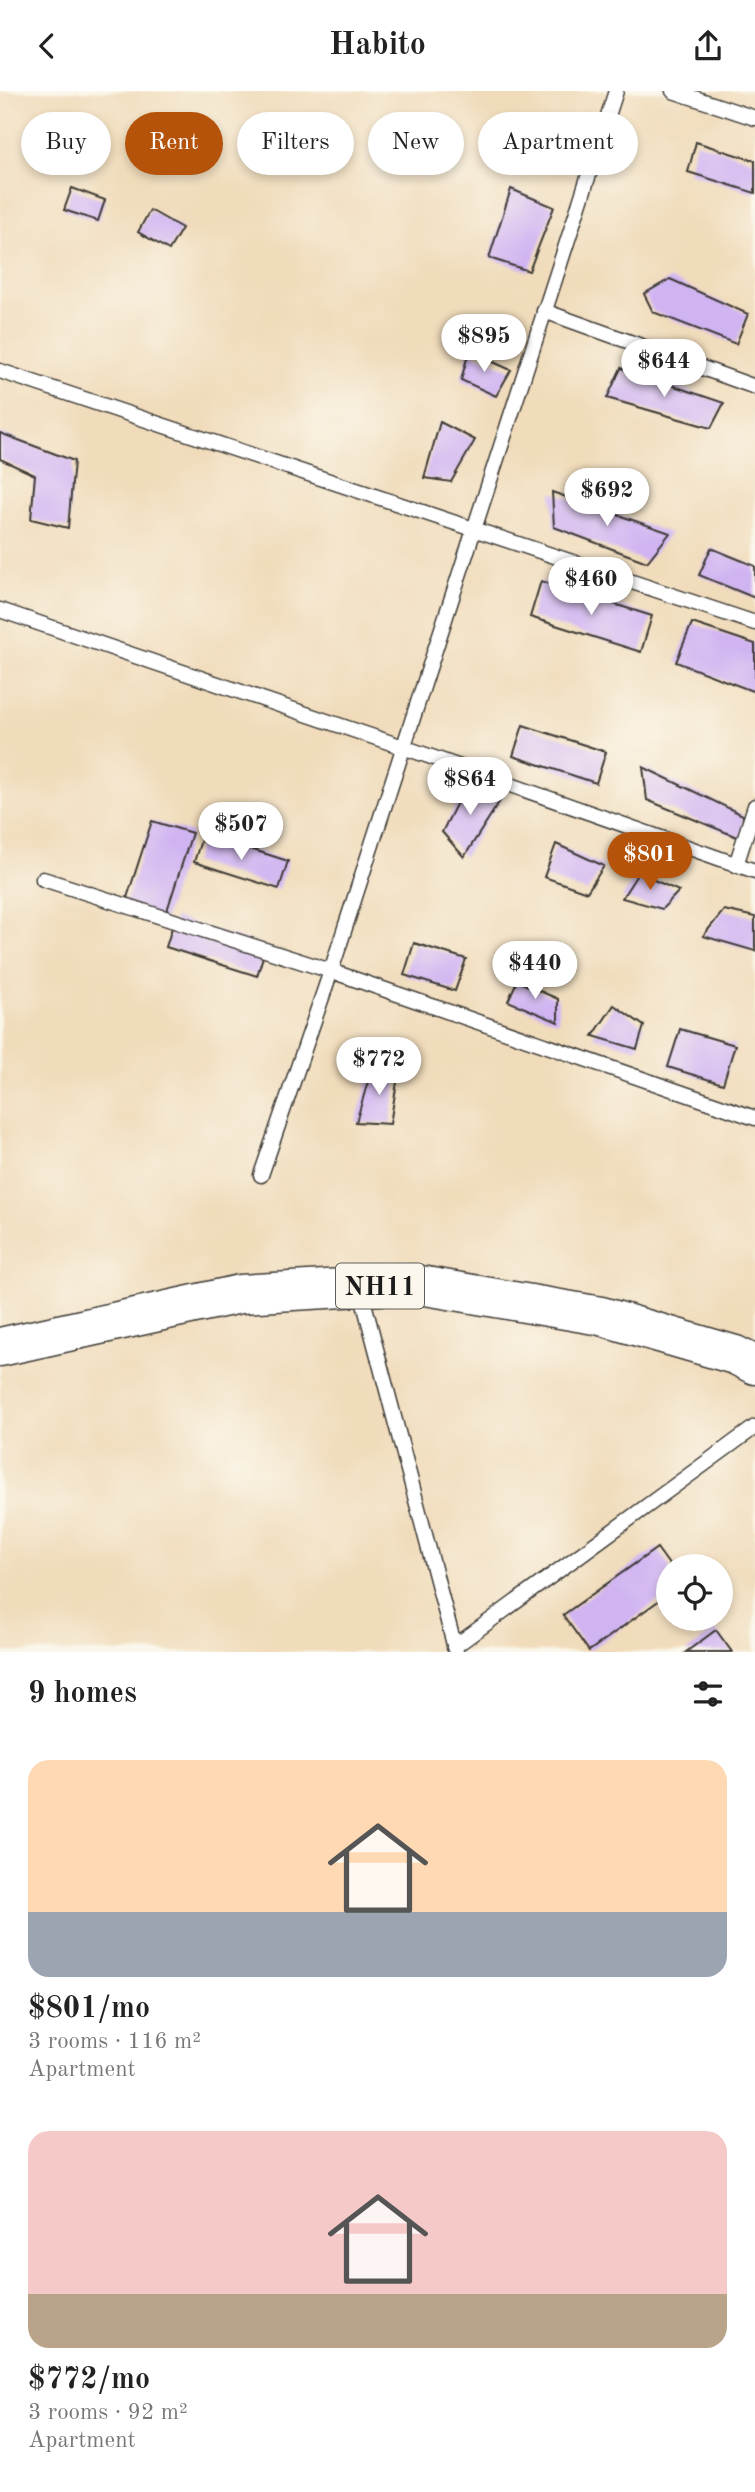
<!DOCTYPE html>
<meta charset="utf-8">
<style>
body{margin:0;font-family:"Old Standard TT",serif;background:#f6f6f6;color:#222;height:100vh;display:flex;flex-direction:column;font-size:26px;white-space:nowrap}
*{box-sizing:border-box;margin:0}
p{font-size:23px;color:#767676}
.icon{flex:none;width:38px;height:38px;fill:none;stroke:currentColor;stroke-width:2;stroke-linecap:round;stroke-linejoin:round}
.map{position:relative;height:1561px;overflow:hidden}
.panel{display:flex;flex-direction:column;background:#fff;flex:1}
.panel>*{flex:none}
.hud{position:absolute;left:21px;top:21px;width:714px;height:63px;display:flex;gap:14px}
.buttons{position:absolute;left:656px;top:1463px;display:grid;gap:14px}
.buttons a{display:grid;place-items:center;width:77px;height:77px;border-radius:50%;background:#fff;box-shadow:0 4px 10px #0003;font-size:35px}
.price{position:absolute;translate:-50% -60px;padding:0 16px;border-radius:24px;background:#fff;color:#222;font-size:23px;line-height:46px;filter:drop-shadow(0 2px 4px #0008)}
.price::after{content:'';position:absolute;left:50%;top:42px;width:21px;height:16px;margin-left:-10px;background:inherit;clip-path:polygon(0 0,100% 0,50% 100%)}
.price.current{background:#b45309;color:#fff}
ul{padding:0;list-style:none}
li{display:grid;align-content:center;gap:14px;height:371px;padding:0 28px}
li span{display:grid;place-items:center;height:217px;border-radius:21px;color:#555}
li>.icon{margin-inline-start:auto}
span .icon{width:126px;height:126px;fill:#fffc;stroke-width:1}
li b{font-size:30px}
h2{display:flex;justify-content:space-between;align-items:center;height:84px;padding:0 28px;font-size:30px}
.tag{padding:0 24px;border-radius:32px;background:#fff;box-shadow:0 4px 10px #0003;font-size:24px;line-height:63px}
.tag.current{background:#b45309;color:#fff}
header{display:flex;justify-content:space-between;align-items:center;height:91px;padding:0 28px;background:#fff;font-size:32px;font-weight:600}
.map>svg:first-child{display:block}
</style>
<header><svg class="icon" aria-label="back" viewBox="0 0 24 24"><path d="M15 5l-7 7 7 7"/></svg>Habito<svg class="icon" aria-label="share" viewBox="0 0 24 24"><path d="M12 15V3M7 8l5-5 5 5M5 13v7h14v-7"/></svg></header>
<div class="map">
<svg width="755" height="1561" viewBox="0 0 755 1561">
<rect width="100%" height="100%" fill="#fbf7ec"/>
<filter id="ink" filterUnits="userSpaceOnUse"><feTurbulence type="fractalNoise" baseFrequency=".0143" numOctaves="2"/><feDisplacementMap in="SourceGraphic" scale="14" xChannelSelector="R" yChannelSelector="G"/><feConvolveMatrix kernelMatrix="1 2 1 2 8 2 1 2 1" color-interpolation-filters="sRGB"/></filter>
<filter id="wash" filterUnits="userSpaceOnUse"><feTurbulence type="fractalNoise" baseFrequency=".00686" numOctaves="4" result="noise"/><feDisplacementMap in="SourceGraphic" scale="28" xChannelSelector="R" yChannelSelector="G"/><feGaussianBlur stdDeviation="1.57" result="paint"/><feColorMatrix in="noise" values="0 0 0 0 0 0 0 0 0 0 0 0 0 0 0 0 0 1.4 0 .05"/><feComposite in="paint" operator="in"/></filter>
<g filter="url(#wash)">
<rect width="100%" height="100%" fill="#f0dbba"/>
<g id="blocks">
<g fill="#d0b4f2">
<polygon points="696,51 755,70 755,102 688,81"/>
<polygon points="72,97 105,109 98,130 64,119"/>
<polygon points="511,98 554,116 529,180 489,167"/>
<polygon points="150,119 182,137 169,159 138,141"/>
<polygon points="670,188 748,223 736,253 653,221 644,203"/>
<polygon points="469,260 511,279 496,305 461,289"/>
<polygon points="621,277 724,312 711,337 607,307"/>
<polygon points="440,331 475,349 451,391 424,387"/>
<polygon points="0,342 74,370 68,437 31,428 35,384 0,368"/>
<polygon points="552,401 670,442 647,471 554,436"/>
<polygon points="711,457 755,475 755,507 699,484"/>
<polygon points="541,490 652,525 641,561 530,526"/>
<polygon points="692,532 755,553 755,601 676,571"/>
<polygon points="523,634 606,661 596,692 513,665"/>
<polygon points="643,676 743,724 742,748 647,709"/>
<polygon points="466,694 503,705 464,766 442,741"/>
<polygon points="152,730 192,742 163,832 123,819"/>
<polygon points="203,743 288,770 279,798 194,771"/>
<polygon points="556,753 604,775 587,801 544,786"/>
<polygon points="638,782 679,800 662,818 622,807"/>
<polygon points="724,819 755,826 755,860 703,845"/>
<polygon points="175,827 266,856 257,885 166,856"/>
<polygon points="414,852 466,868 455,900 404,884"/>
<polygon points="517,890 558,908 558,931 508,910"/>
<polygon points="614,914 644,935 637,958 593,945"/>
<polygon points="680,938 735,954 723,993 668,976"/>
<polygon points="372,977 399,979 390,1033 356,1031"/>
<polygon points="657,1457 670,1475 668,1503 589,1560 563,1524"/>
<polygon points="716,1539 732,1561 686,1561"/>
</g>
</g>
</g>
<g filter="url(#ink)">
<use href="#blocks" fill-opacity="0" stroke="#3c3934" stroke-width="2"/>
<g fill="none" stroke-linecap="round" stroke-linejoin="round">
<defs>
<g id="lane">
<polyline points="673,0 755,27"/>
<polyline points="544,220 755,296"/>
<polyline points="0,280 755,532"/>
<polyline points="0,519 403,656 755,780"/>
<polyline points="736,774 755,715"/>
<polyline points="43,788 331,880 755,1027"/>
<polyline points="261,1084 331,880 616,0"/>
<polyline points="360,1197 456,1561"/>
<polyline points="454,1556 755,1336"/>
</g>
<polyline id="highway" points="0,1256 240,1203 414,1193 601,1225 735,1264 755,1274"/>
</defs>
<use href="#lane" stroke="#3c3934" stroke-width="17"/>
<use href="#highway" stroke="#3c3934" stroke-width="41"/>
<use href="#lane" stroke="#fff" stroke-width="14"/>
<use href="#highway" stroke="#fff" stroke-width="38"/>
</g>
</g>
<g text-anchor="middle" stroke-width="7" stroke-linejoin="round" paint-order="stroke">
<rect fill="#fbf7ec" stroke="#5f5e5a" stroke-width="2" x="336" y="1172.5" width="88" height="45" rx="5"/>
<g font-size="26" font-weight="bold" fill="#1c1c1c">
<text x="380" y="1204">NH11</text>
</g>
</g>
</svg>
<div class="buttons">
<a><svg class="icon" aria-label="locate" viewBox="0 0 24 24"><circle cx="12" cy="12" r="6"/><path d="M12 2v4M12 18v4M2 12h4M18 12h4"/></svg></a>
</div>
<b class="price" style="left:484px;top:283px">$895</b>
<b class="price" style="left:664px;top:308px">$644</b>
<b class="price" style="left:607px;top:437px">$692</b>
<b class="price" style="left:591px;top:526px">$460</b>
<b class="price" style="left:470px;top:726px">$864</b>
<b class="price" style="left:241px;top:771px">$507</b>
<b class="price current" style="left:650px;top:801px">$801</b>
<b class="price" style="left:535px;top:910px">$440</b>
<b class="price" style="left:379px;top:1006px">$772</b>
<div class="hud">
<a class="tag">Buy</a>
<a class="tag current">Rent</a>
<a class="tag">Filters</a>
<a class="tag">New</a>
<a class="tag">Apartment</a>
</div>
</div>
<section class="panel">
<h2>9 homes<svg class="icon" aria-label="filters" viewBox="0 0 24 24"><path d="M4 7h16M4 17h16"/><circle cx="9" cy="7" r="2"/><circle cx="15" cy="17" r="2"/></svg></h2>
<ul>
<li><span style="background:linear-gradient(#ffd9b3 70%,#9aa5b1 0)"><svg class="icon" aria-label="home" viewBox="0 0 24 24"><path d="M3 11l9-7 9 7M6 9v11h12V9"/></svg></span><div><b>$801/mo</b><p>3 rooms · 116 m²</p><p>Apartment</p></div></li>
<li><span style="background:linear-gradient(#f6c9c9 75%,#b9a48a 0)"><svg class="icon" aria-label="home" viewBox="0 0 24 24"><path d="M3 11l9-7 9 7M6 9v11h12V9"/></svg></span><div><b>$772/mo</b><p>3 rooms · 92 m²</p><p>Apartment</p></div></li>
</ul>
</section>
